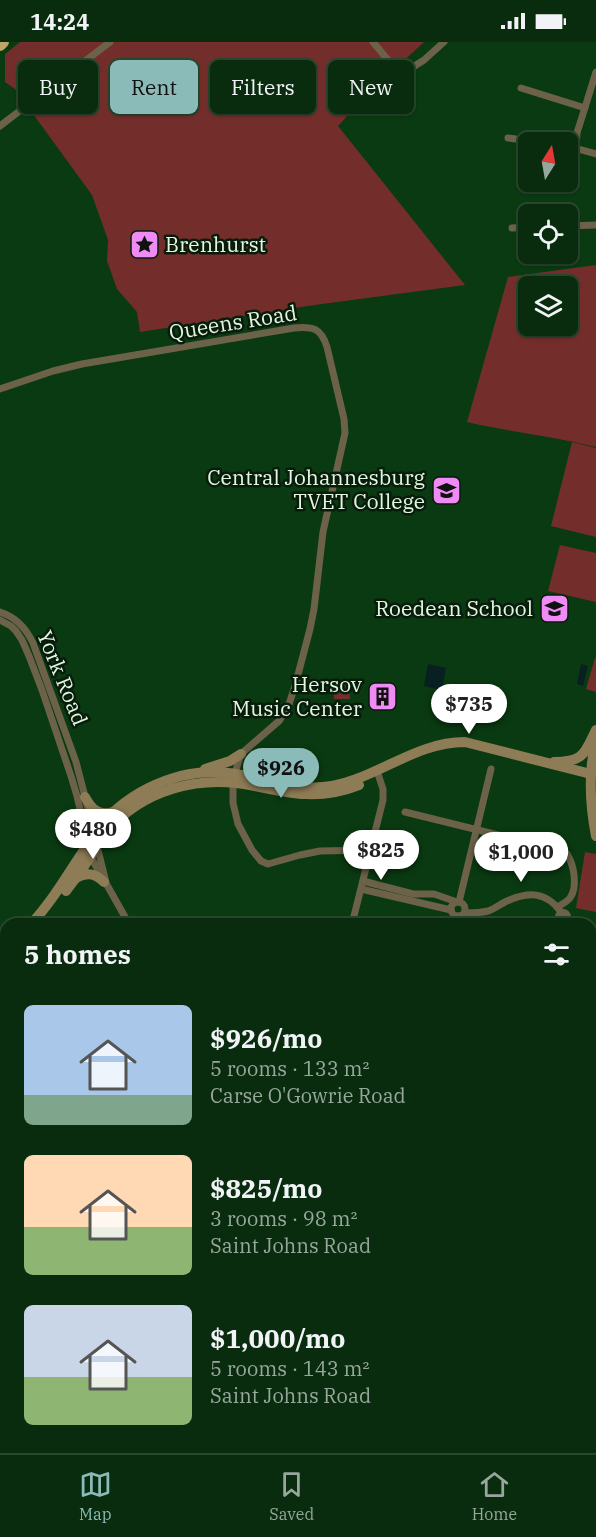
<!DOCTYPE html>
<meta charset="utf-8">
<style>
body{margin:0;font-family:"IBM Plex Serif",serif;background:#113416;color:#f1f3f6;height:100vh;display:flex;flex-direction:column;font-size:22px;white-space:nowrap}
*{box-sizing:border-box;margin:0}
p{font-size:20px;color:#98a79d}
.icon{flex:none;width:33px;height:33px;fill:none;stroke:currentColor;stroke-width:2;stroke-linecap:round;stroke-linejoin:round}
.map{position:relative;flex:1;overflow:hidden}
.details{position:absolute;left:0px;top:876px;width:597px;height:536px;display:flex;flex-direction:column;background:#082c0d;border-radius:18px 18px 0 0;box-shadow:0 2px 4px #0004,0 0 0 2px #29482e}
.details>*{flex:none}
.banner{position:absolute;left:18px;top:18px;width:561px;height:54px;display:flex;gap:12px}
.needle{width:39px;rotate:11deg}
.tools{position:absolute;left:518px;top:90px;display:grid;gap:12px}
.tools a{display:grid;place-items:center;width:60px;height:60px;border-radius:9px;background:#082c0d;box-shadow:0 2px 4px #0004,0 0 0 2px #29482e;font-size:30px}
.price{position:absolute;translate:-50% -51px;padding:0 14px;border-radius:21px;background:#fff;color:#222;font-size:20px;line-height:39px;filter:drop-shadow(0 2px 3px #0008)}
.price::after{content:'';position:absolute;left:50%;top:36px;width:18px;height:14px;margin-left:-9px;background:inherit;clip-path:polygon(0 0,100% 0,50% 100%)}
.price.current{background:#8bbbb9;color:#111}
ul{padding:0;list-style:none}
li{display:flex;align-items:center;gap:18px;height:150px;padding:0 24px}
li span{display:grid;place-items:center;flex:none;width:168px;height:120px;border-radius:9px;color:#555}
li>.icon{margin-inline-start:auto}
span .icon{width:72px;height:72px;fill:#fffc;stroke-width:1}
li b{font-size:26px}
h2{display:flex;justify-content:space-between;align-items:center;height:72px;padding:0 24px;font-size:26px}
.pill{padding:0 21px;border-radius:9px;background:#082c0d;box-shadow:0 2px 4px #0004,0 0 0 2px #29482e;font-size:21px;line-height:54px}
.pill.current{background:#8bbbb9;color:#111}
.status{display:flex;justify-content:space-between;align-items:center;height:42px;padding:0 30px;background:#082c0d;direction:ltr}
.status svg{height:16px;fill:currentColor}
.tab-bar{display:flex;justify-content:space-around;align-items:center;height:84px;border-top:2px solid #29482e;background:#082c0d;font-size:16px;color:#98a79d}
.tab-bar a{display:grid;justify-items:center;gap:3px}
.tab-bar .current{color:#8bbbb9}
.map>svg:first-child{display:block}
</style>
<div class="status"><b>14:24</b><svg viewBox="0 0 49 12"><path d="M0 12V9h3v3zM5 12V6h3v6zM10 12V3h3v9zM15 12V0h3v12zM26 1h20v11H26zM47 4h2v5h-2z"/></svg></div>
<div class="map">
<svg width="596" height="1411" viewBox="0 0 596 1411">
<rect width="100%" height="100%" fill="#0a3a11"/>
<g fill="#732e2b" fill-rule="evenodd">
<polygon points="20,0 424,0 366,54 338,84 465,243 307,264 140,290 137,270 117,247 107,219 108,198 92,153 15,47 5,40 5,12"/>
<path d="M596,223V405C553,394 510,390 467,380L508,235ZM528,244H567V284H528Z"/>
<polygon points="572,400 596,406 596,495 551,484"/>
<polygon points="560,503 596,511 596,560 548,549"/>
<polygon points="595,616 596,616 596,650 586,647"/>
<polygon points="333,638 348,638 350,657 334,657"/>
<polygon points="585,810 596,812 596,870 576,866"/>
<polygon points="591,1400 596,1400 596,1411 495,1411 495,1406 591,1406"/>
</g>
<g fill="#092023">
<polygon points="428,622 446,626 442,648 424,644"/>
<polygon points="581,622 588,624 583,644 577,642"/>
</g>
<g fill="none" stroke-linecap="round" stroke-linejoin="round">
<g stroke="#6c6149" stroke-width="7">
<polyline points="373,0 397,29 402,32 424,18 444,0"/>
<polyline points="521,46 585,66"/>
<polyline points="0,84 110,0"/>
<polyline points="508,96 538,100"/>
<polyline points="567,104 596,112"/>
<polyline points="576,106 577,91 596,30"/>
<polyline points="567,184 596,183"/>
<polyline points="512,186 528,185"/>
<path d="M0,347L53,329L82,322L294,286C313,284 321,286 327,305L344,377L345,391L323,490L314,567L310,587L295,644L288,665L279,679L241,712L235,731L233,740V761L238,782L252,808L261,819L268,822L300,813L320,809L371,808"/>
<path d="M0,570C16,575 26,586 33,601L76,720L95,793"/>
<polyline points="0,578 11,584 16,589 22,598 29,614 42,648 71,734 77,754 91,815 104,840 107,843 129,882"/>
<polyline points="405,770 527,800"/>
<polyline points="97,804 106,840"/>
<path d="M541,804L567,812C574,823 578,845 570,856C567,860 562,862 557,865"/>
<polyline points="363,839 413,852 434,852 457,860"/>
<polyline points="361,847 451,868"/>
<circle cx="458" cy="867" r="7"/>
<polyline points="459,860 491,727"/>
<circle cx="563" cy="875" r="4.5"/>
<path d="M465,871C472,871 480,871 488,869C494,867 499,863 505,860C528,849 546,849 562,871"/>
<polyline points="352,882 383,758 383,747 377,729"/>
<polyline points="591,927 596,927"/>
<polyline points="0,936 6,936"/>
<polyline points="591,996 596,995"/>
<polyline points="0,1055 6,1055"/>
<polyline points="591,1146 596,1146"/>
<polyline points="591,1211 596,1211"/>
<polyline points="0,1237 6,1236"/>
<polyline points="0,1243 4,1258"/>
<polyline points="591,1276 596,1276"/>
<polyline points="591,1343 596,1343"/>
<polyline points="591,1381 596,1381"/>
<polyline points="104,1411 104,1406"/>
<polyline points="262,1411 262,1406"/>
<polyline points="374,1411 374,1406"/>
</g>
<polyline stroke="#6c6149" stroke-width="8" points="178,1411 179,1406"/>
<g stroke="#8e7c56" stroke-width="10">
<path d="M596,699C588,730 590,763 596,794"/>
<path d="M554,720C584,720 584,712 596,688"/>
<polyline points="205,727 230,719 241,712"/>
<path d="M85,755C92,768 99,774 113,770"/>
<path d="M76,836C87,830 95,831 104,840"/>
<path d="M66,849C74,838 83,827 90,815C95,808 99,799 105,792C141,747 200,732 255,744C292,752 321,758 359,743"/>
<path d="M31,882C56,855 73,823 94,793C121,753 172,728 219,730C258,732 291,751 332,744C379,735 416,700 465,700L587,731L591,733"/>
<polyline points="0,915 6,911"/>
<polyline points="591,1052 596,1051"/>
</g>
<g stroke="#a89160" stroke-width="10">
<polyline points="591,1072 596,1071"/>
<polyline points="9,1411 13,1406"/>
<polyline points="26,1411 30,1406"/>
</g>
<polyline stroke="#c0a468" stroke-width="12" points="0,3 3,0"/>
</g>
<defs>
<symbol id="sight-square" viewBox="-11 -11 22 22"><rect x="-9" y="-9" width="18" height="18" rx="4" fill="#f08bf5" stroke="#091c0b"/><path d="M0-6L1.8-2.2L6-1.7L2.9 1.2L3.7 5.4L0 3.3L-3.7 5.4L-2.9 1.2L-6-1.7L-1.8-2.2Z" fill="#111"/></symbol>
<symbol id="university-square" viewBox="-11 -11 22 22"><rect x="-9" y="-9" width="18" height="18" rx="4" fill="#f08bf5" stroke="#091c0b"/><path d="M0-5L7-2L0 1L-7-2ZM-4 1L0 2.5L4 1V4Q0 6-4 4Z" fill="#111"/></symbol>
<symbol id="school-square" viewBox="-11 -11 22 22"><rect x="-9" y="-9" width="18" height="18" rx="4" fill="#f08bf5" stroke="#091c0b"/><path d="M0-5L7-2L0 1L-7-2ZM-4 1L0 2.5L4 1V4Q0 6-4 4Z" fill="#111"/></symbol>
<symbol id="building-square" viewBox="-11 -11 22 22"><rect x="-9" y="-9" width="18" height="18" rx="4" fill="#f08bf5" stroke="#091c0b"/><path d="M-4-6H4V6H1V3H-1V6H-4ZM-2.5-4.3h1.7v1.8h-1.7ZM.8-4.3h1.7v1.8H.8ZM-2.5-1h1.7V.8h-1.7ZM.8-1h1.7V.8H.8Z" fill="#111"/></symbol>
</defs>
<g fill-rule="evenodd">
<use href="#sight-square" x="128" y="186" width="33" height="33"/>
<use href="#university-square" x="430" y="432" width="33" height="33"/>
<use href="#school-square" x="538" y="550" width="33" height="33"/>
<use href="#building-square" x="366" y="638" width="33" height="33"/>
</g>
<g text-anchor="middle" stroke-width="5" stroke-linejoin="round" paint-order="stroke">
<g font-size="21" fill="#dff8df" stroke="#091c0b" text-anchor="end">
<text x="165" y="210" text-anchor="start">Brenhurst</text>
<text x="425" y="443">Central Johannesburg<tspan x="425" dy="24">TVET College</tspan></text>
<text x="533" y="574">Roedean School</text>
<text x="362" y="650">Hersov<tspan x="362" dy="24">Music Center</tspan></text>
</g>
<g font-size="21" fill="#dff8df" stroke="#091c0b">
<text transform="translate(233 281) rotate(-9)" y="7">Queens Road</text>
<text transform="translate(62 636) rotate(68)" y="7">York Road</text>
</g>
</g>
</svg>
<div class="tools">
<a><svg class="needle" viewBox="-14 -14 28 28"><path d="M0-13l5 13h-10z" fill="#e53935"/><path d="M0 13l5-13h-10z" fill="#98a79d"/></svg></a>
<a><svg class="icon" aria-label="locate" viewBox="0 0 24 24"><circle cx="12" cy="12" r="6"/><path d="M12 2v4M12 18v4M2 12h4M18 12h4"/></svg></a>
<a><svg class="icon" aria-label="layers" viewBox="0 0 24 24"><path d="M12 4l9 5-9 5-9-5zM3 14l9 5 9-5"/></svg></a>
</div>
<b class="price" style="left:469px;top:693px">$735</b>
<b class="price current" style="left:281px;top:757px">$926</b>
<b class="price" style="left:93px;top:818px">$480</b>
<b class="price" style="left:381px;top:839px">$825</b>
<b class="price" style="left:521px;top:841px">$1,000</b>
<div class="banner">
<a class="pill">Buy</a>
<a class="pill current">Rent</a>
<a class="pill">Filters</a>
<a class="pill">New</a>
</div>
<section class="details">
<h2>5 homes<svg class="icon" aria-label="filters" viewBox="0 0 24 24"><path d="M4 7h16M4 17h16"/><circle cx="9" cy="7" r="2"/><circle cx="15" cy="17" r="2"/></svg></h2>
<ul>
<li><span style="background:linear-gradient(#a9c7e8 75%,#7fa58c 0)"><svg class="icon" aria-label="home" viewBox="0 0 24 24"><path d="M3 11l9-7 9 7M6 9v11h12V9"/></svg></span><div><b>$926/mo</b><p>5 rooms · 133 m²</p><p>Carse O'Gowrie Road</p></div></li>
<li><span style="background:linear-gradient(#ffd9b3 60%,#8fb573 0)"><svg class="icon" aria-label="home" viewBox="0 0 24 24"><path d="M3 11l9-7 9 7M6 9v11h12V9"/></svg></span><div><b>$825/mo</b><p>3 rooms · 98 m²</p><p>Saint Johns Road</p></div></li>
<li><span style="background:linear-gradient(#c9d6e8 60%,#8fb573 0)"><svg class="icon" aria-label="home" viewBox="0 0 24 24"><path d="M3 11l9-7 9 7M6 9v11h12V9"/></svg></span><div><b>$1,000/mo</b><p>5 rooms · 143 m²</p><p>Saint Johns Road</p></div></li>
</ul>
</section>
</div>
<nav class="tab-bar">
<a class="current"><svg class="icon" aria-label="map" viewBox="0 0 24 24"><path d="M3 6l6-2 6 2 6-2v14l-6 2-6-2-6 2zM9 4v14M15 6v14"/></svg>Map</a>
<a><svg class="icon" aria-label="saved" viewBox="0 0 24 24"><path d="M7 4h10v16l-5-4-5 4z"/></svg>Saved</a>
<a><svg class="icon" aria-label="home" viewBox="0 0 24 24"><path d="M3 11l9-7 9 7M6 9v11h12V9"/></svg>Home</a>
</nav>
